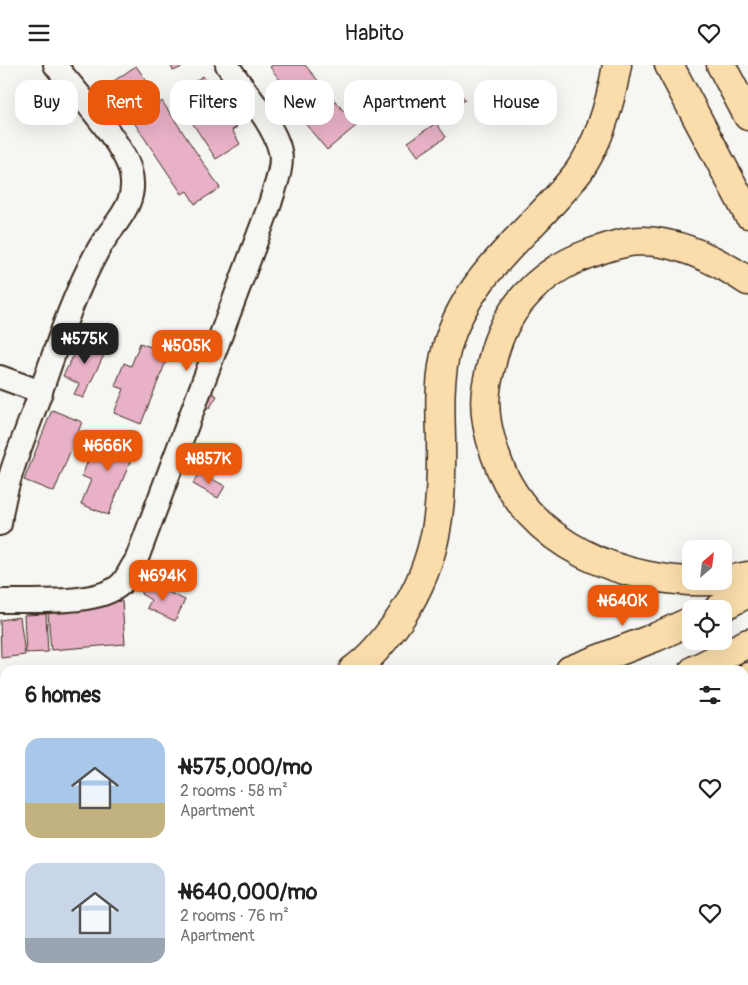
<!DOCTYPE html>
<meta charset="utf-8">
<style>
body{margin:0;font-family:Pangolin,sans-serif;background:#f2f2f2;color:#222;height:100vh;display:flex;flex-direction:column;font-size:19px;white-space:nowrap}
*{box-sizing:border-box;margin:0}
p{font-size:16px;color:#767676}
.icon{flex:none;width:28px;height:28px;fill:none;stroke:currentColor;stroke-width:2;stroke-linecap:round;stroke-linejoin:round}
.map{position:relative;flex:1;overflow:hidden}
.sheet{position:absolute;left:0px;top:600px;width:749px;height:320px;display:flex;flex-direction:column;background:#fff;border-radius:15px 15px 0 0;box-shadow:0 5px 20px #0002}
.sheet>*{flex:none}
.hud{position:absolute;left:15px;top:15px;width:719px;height:45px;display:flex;gap:10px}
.needle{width:32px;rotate:28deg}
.tools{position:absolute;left:682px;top:475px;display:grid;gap:10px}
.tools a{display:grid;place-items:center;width:50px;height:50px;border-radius:10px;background:#fff;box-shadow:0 5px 20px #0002;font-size:25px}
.price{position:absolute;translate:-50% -42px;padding:0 11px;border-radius:10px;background:#ea580c;color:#fff;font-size:16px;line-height:32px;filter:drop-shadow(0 1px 2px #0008)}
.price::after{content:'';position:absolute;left:50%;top:30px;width:15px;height:11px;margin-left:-8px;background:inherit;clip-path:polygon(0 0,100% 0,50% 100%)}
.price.selected{background:#222;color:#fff}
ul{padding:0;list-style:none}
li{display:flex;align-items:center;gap:15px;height:125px;padding:0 25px}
li span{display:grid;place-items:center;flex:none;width:140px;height:100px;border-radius:15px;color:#555}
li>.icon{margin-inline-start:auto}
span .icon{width:60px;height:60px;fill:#fffc;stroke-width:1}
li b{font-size:21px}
h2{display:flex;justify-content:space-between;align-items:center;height:60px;padding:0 25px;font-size:21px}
.pill{padding:0 18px;border-radius:15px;background:#fff;box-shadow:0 5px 20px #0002;font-size:18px;line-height:45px}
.pill.selected{background:#ea580c;color:#fff}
header{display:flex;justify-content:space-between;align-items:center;height:65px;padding:0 25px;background:#fff;font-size:22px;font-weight:600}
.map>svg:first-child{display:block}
</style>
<header><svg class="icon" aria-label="menu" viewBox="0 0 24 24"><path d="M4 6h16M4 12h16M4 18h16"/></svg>Habito<svg class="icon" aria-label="heart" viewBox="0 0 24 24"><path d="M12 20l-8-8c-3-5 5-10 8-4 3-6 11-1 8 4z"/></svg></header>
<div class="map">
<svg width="748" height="920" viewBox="0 0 748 920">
<rect width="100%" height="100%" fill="#f6f6f2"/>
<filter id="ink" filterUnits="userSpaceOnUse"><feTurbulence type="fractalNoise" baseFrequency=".02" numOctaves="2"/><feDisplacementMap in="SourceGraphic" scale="10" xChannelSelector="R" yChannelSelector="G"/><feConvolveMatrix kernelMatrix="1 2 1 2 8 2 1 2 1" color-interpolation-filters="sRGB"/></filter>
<g filter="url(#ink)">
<g fill="#e8b1c7" stroke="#3b2a1e">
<polygon points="171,0 187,0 173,6"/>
<polygon points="273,0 305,0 356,61 327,85 278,26 284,20 270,2"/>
<polygon points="136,1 148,18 121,38 108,20"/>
<polygon points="203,11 237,62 232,65 240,79 216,94 174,30"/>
<polygon points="458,25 465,35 453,43 446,32"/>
<polygon points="162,36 220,123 195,139 187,126 182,129 133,56"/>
<polygon points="436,58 446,72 418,91 408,77"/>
<polygon points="96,265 103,269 96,283 105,288 83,333 74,329 79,319 63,311 79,280 86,283"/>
<polygon points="140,278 169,289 141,359 114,348 124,324 115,321 124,298 131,301"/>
<polygon points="205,324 217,331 209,344 197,337"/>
<polygon points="52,345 82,357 54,427 24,415"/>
<polygon points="108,366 138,378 108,450 81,439 91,415 82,411 91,388 98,391"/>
<polygon points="199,407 225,421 218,433 193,419"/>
<polygon points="147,517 185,535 175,556 147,543 151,535 141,529"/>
<polygon points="122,536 125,579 51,585 48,548 100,542 100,538"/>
<polygon points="46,549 48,587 26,588 24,550"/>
<polygon points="20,552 25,590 1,593 0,555"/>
<polygon points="0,851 5,869 5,910 0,911"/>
</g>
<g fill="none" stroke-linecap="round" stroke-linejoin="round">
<defs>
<g id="minor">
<polyline points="0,312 41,327"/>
<path d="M0,459C4,419 22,378 36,340C55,287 71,234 98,185C113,158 140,140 130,105C123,78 74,24 55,0"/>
<path d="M0,536C31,535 98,541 121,519C127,513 131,502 136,496L270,139C274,124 284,102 280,86C275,61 242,22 227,0"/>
<polyline points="0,785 5,785"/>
<polyline points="185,915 186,920"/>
<polyline points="352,915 360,920"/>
</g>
<g id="major">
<polyline points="718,544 748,528"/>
<polyline points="570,605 656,572 691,556"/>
<polyline points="694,605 748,578"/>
<polyline points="0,671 5,671"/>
<polyline points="0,715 5,715"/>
</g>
<g id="highway">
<polyline points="669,0 748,149"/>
<polyline points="721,0 748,51"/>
<path d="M715,516C626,520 525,481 495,389C489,370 483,348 486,326C487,316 490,306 492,297C503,245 539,207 588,189C605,183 624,176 643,176C680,177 718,196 748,216"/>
<polyline points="724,516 748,511"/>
<path d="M353,605C372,592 388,571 401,552C440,492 442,441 441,372C440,342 439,311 447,282C467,207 535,165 579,106C600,76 611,35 617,0"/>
<polyline points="744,618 748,612"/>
<polyline points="744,856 748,862"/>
<polyline points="736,915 741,920"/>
</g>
</defs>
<use href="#minor" stroke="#3b2a1e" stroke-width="26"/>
<use href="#major" stroke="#3b2a1e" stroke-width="31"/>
<use href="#highway" stroke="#3b2a1e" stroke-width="31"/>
<use href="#minor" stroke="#f6f6f2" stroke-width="22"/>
<use href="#major" stroke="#faddab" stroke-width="28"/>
<use href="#highway" stroke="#faddab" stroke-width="28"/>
</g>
</g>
</svg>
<div class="tools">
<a><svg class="needle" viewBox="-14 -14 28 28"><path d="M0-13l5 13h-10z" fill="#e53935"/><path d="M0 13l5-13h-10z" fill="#767676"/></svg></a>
<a><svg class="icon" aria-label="locate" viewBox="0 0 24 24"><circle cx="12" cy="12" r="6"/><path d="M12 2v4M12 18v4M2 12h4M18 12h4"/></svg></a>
</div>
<b class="price selected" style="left:85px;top:300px">₦575K</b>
<b class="price" style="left:187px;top:307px">₦505K</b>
<b class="price" style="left:108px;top:407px">₦666K</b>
<b class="price" style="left:209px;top:420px">₦857K</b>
<b class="price" style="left:163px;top:537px">₦694K</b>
<b class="price" style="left:623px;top:562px">₦640K</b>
<div class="hud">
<a class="pill">Buy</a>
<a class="pill selected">Rent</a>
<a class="pill">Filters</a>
<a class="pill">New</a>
<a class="pill">Apartment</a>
<a class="pill">House</a>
</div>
<section class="sheet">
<h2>6 homes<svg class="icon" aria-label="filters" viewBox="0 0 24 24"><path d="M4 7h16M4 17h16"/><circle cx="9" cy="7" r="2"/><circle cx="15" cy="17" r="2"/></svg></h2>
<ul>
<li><span style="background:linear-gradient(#a9c7e8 65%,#c2b280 0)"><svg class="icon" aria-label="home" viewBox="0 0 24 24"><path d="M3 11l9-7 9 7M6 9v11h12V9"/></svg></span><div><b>₦575,000/mo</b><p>2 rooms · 58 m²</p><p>Apartment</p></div><svg class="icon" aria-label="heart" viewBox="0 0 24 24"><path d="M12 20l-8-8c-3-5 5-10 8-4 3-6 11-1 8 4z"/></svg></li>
<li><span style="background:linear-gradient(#c9d6e8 75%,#9aa5b1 0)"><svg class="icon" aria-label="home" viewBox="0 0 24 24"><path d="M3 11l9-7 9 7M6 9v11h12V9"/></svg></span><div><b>₦640,000/mo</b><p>2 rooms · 76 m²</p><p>Apartment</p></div><svg class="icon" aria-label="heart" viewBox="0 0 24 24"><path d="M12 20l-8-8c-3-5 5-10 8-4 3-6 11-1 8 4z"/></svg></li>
</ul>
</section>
</div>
